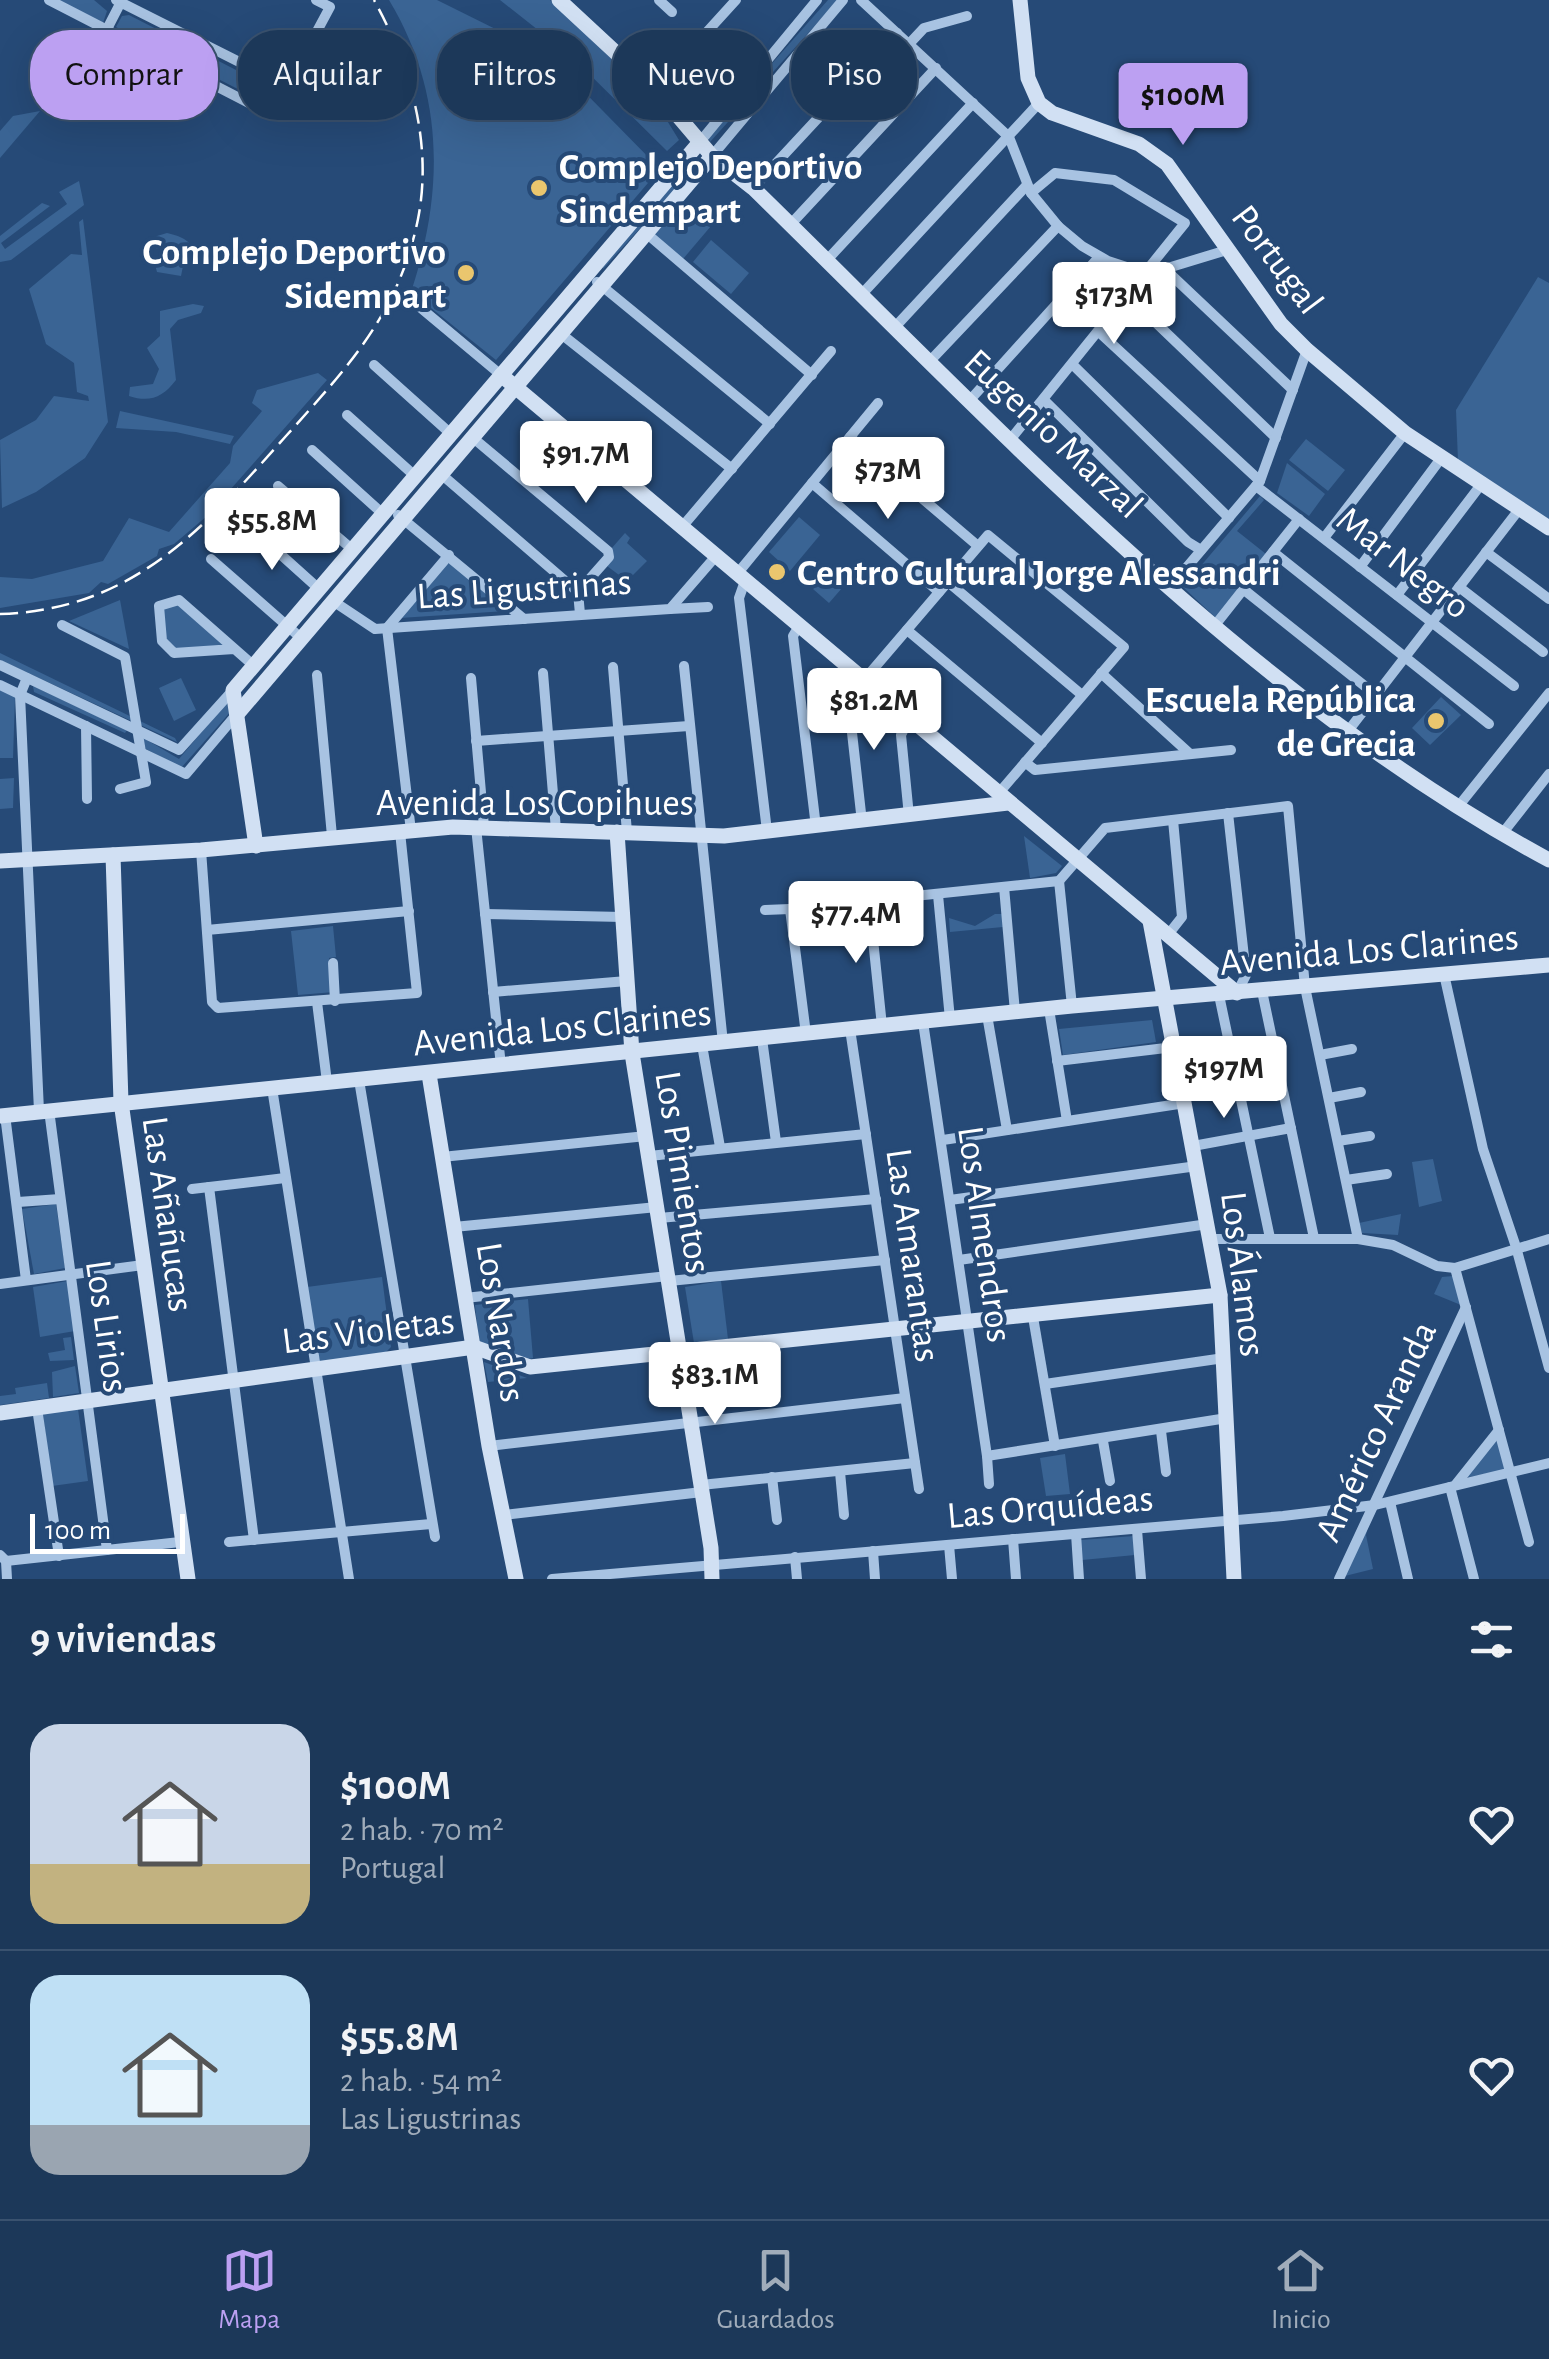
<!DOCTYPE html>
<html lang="es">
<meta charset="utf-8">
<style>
body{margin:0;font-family:"Alegreya Sans",sans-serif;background:#253f5f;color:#f1f3f6;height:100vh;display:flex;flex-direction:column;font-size:38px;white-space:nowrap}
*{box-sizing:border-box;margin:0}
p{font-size:32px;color:#a0acba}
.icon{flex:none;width:55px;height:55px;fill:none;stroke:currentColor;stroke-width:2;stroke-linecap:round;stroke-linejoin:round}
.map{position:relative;height:1579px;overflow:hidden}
.sheet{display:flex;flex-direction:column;background:#1c3859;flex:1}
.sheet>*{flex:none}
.top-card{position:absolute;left:30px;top:30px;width:1000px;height:90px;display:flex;gap:20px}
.scale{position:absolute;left:30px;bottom:25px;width:155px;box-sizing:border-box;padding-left:10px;border:5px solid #fff;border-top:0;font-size:28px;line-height:35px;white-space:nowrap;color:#fff;-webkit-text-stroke:8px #264a77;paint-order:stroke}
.price{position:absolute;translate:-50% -85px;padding:0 22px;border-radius:10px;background:#fff;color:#222;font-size:32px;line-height:65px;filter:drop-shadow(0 2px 5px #0008)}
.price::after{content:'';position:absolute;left:50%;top:60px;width:30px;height:22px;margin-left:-15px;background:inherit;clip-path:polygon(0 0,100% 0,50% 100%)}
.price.current{background:#bca0f2;color:#111}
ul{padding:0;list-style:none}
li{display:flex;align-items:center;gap:30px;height:250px;padding:0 30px}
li+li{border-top:2px solid #3a526f}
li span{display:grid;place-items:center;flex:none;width:280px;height:200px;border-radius:30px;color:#555}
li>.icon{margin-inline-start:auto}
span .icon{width:120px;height:120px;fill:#fffc;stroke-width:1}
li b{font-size:42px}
h2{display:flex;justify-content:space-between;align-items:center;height:120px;padding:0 30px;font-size:42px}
.pill{padding:0 35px;border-radius:40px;background:#1c3859;box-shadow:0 10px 40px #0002,0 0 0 2px #3a526f;font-size:35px;line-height:90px}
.pill.current{background:#bca0f2;color:#111}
.tabs{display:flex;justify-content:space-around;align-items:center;height:140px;border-top:2px solid #3a526f;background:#1c3859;font-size:28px;color:#a0acba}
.tabs a{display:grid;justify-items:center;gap:5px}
.tabs .current{color:#bca0f2}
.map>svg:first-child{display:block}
</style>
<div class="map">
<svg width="1549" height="1579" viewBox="0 0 1549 1579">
<rect width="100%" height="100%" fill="#264a77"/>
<g fill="#3a6494">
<polygon points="58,0 94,0 107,11 103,23"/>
<path d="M389,0H437L548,55L660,169L496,360L411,292C444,192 445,93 389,0Z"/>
<polygon points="500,0 550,0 650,93 679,140 667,151 571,56"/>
<polygon points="828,0 838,0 710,142 708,136"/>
<polygon points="129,15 279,92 271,106 116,27 122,16"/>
<polygon points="40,111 0,158 0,131 13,116"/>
<polygon points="681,173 686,178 603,269 603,267"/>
<polygon points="79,181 84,205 11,260 0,262 0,236 42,203 50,206 1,243 5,249 67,204 59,192"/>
<polygon points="683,200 711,226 683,259 653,234"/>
<polygon points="83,219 108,422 85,458 36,492 2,508 0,440 36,420 54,396 89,401 88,396 77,392 74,363 46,344 29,289 71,254 82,255 79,222"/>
<path d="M167,233C184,237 192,241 197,258L185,256L181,276L157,272L154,261L167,252L147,245V239Z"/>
<polygon points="711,240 749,273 731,294 693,262"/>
<polygon points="1538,277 1549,283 1549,520 1458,461 1456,410"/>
<path d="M193,304L204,306L201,313L178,320L170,329L176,380C163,397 150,403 129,396L130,387L153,384L159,369L147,348L160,336V311Z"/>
<polygon points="318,373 327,380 207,516 174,544 159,549 157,556 108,584 101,582 89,593 0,608 0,577 32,579 103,561 129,518 169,532 230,463 233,446 262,411 252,403 257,390"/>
<polygon points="120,411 234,436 230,444 176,432 116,428"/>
<polygon points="1306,439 1345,470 1328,491 1289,460"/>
<polygon points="1287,463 1325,494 1309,516 1277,493"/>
<polygon points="1260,496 1264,500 1237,531 1266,554 1216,618 1183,587"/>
<polygon points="799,517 820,535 790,571 769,552"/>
<polygon points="625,533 630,538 627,543 647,561 627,581 607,566 611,549"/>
<polygon points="451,563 506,611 400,618 445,564"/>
<polygon points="833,566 849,580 829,603 813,589"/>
<polygon points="120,600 129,649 69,621"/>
<polygon points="176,603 225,646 175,649 166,638 163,609"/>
<polygon points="0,653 175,738 177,742 0,660"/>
<polygon points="181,678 196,710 174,721 159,688"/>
<polygon points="33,686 127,730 125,733 34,692"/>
<polygon points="0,690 15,697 13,758 0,758"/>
<polygon points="231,697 233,709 181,768 144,748 142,737 179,759"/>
<polygon points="1441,697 1461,715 1430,745 1412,728"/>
<polygon points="14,778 13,808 0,809 0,779"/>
<polygon points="1024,836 1062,866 1056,873 1030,878"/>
<polygon points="864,909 866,931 804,936 804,915"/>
<polygon points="995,914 1002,914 1003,927 950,932 949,918 975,926"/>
<polygon points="333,926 336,957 329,958 334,992 298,995 291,931"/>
<polygon points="1152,1020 1156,1042 1063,1055 1059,1029"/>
<polygon points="1433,1159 1442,1201 1419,1207 1412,1162"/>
<polygon points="56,1204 65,1268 34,1274 22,1209"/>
<polygon points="1401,1214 1398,1235 1362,1233 1359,1223"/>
<polygon points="1453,1276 1461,1305 1434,1294 1442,1277"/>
<polygon points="382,1277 391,1347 386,1352 320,1362 307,1287"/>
<polygon points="68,1281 75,1331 40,1337 33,1287"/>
<polygon points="721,1281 728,1339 694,1343 685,1287"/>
<polygon points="528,1299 533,1358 520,1361 479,1343 475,1305"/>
<polygon points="71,1337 74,1360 50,1361 48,1353 65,1350 63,1338"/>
<polygon points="484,1362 527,1378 488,1382"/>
<polygon points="75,1366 79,1393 53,1397 52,1372"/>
<polygon points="47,1383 49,1398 0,1405 0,1396 16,1394 15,1388"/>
<polygon points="78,1409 88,1481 52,1486 43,1414"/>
<polygon points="1498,1439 1505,1470 1464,1478"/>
<polygon points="1065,1454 1070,1494 1046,1496 1040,1458"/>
<polygon points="1370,1518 1366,1535 1373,1569 1345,1576"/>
<polygon points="1134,1536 1135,1555 1082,1560 1080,1540"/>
</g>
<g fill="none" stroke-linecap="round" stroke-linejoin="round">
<g stroke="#a8c3e2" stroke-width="10">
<polyline points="49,0 272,115 330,7 316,0"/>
<polyline points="116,0 287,86"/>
<polyline points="659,0 672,12"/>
<polyline points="861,0 1009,137 1031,193 1058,226 1082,246 1108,261 1148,274 1227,250"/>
<polyline points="909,44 924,28 967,16"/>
<polyline points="89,64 122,0"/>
<polyline points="655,89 736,0"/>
<polyline points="699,143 817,0"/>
<polyline points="712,156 843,0"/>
<polyline points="753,188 897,33"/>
<polyline points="790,225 936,68"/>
<polyline points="646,233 812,375"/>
<polyline points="827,260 973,103"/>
<polyline points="1167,271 1293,390"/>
<polyline points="597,282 770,424"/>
<polyline points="862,294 1039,103"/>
<polyline points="1129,297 1276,438"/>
<polyline points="410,299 501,375"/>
<polyline points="895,327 1027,185"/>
<polyline points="560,333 732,469"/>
<polyline points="1100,333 1260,481"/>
<polyline points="930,361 1058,226"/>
<polyline points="374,365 451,434"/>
<polyline points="1073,365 1229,518"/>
<polyline points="970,400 1099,257"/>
<polyline points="1044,400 1188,542 1201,550"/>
<polyline points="347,415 415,476"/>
<polyline points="472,437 608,551 609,557 578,592"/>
<polyline points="850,437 978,546"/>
<polyline points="1010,440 1185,223 1114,180 1055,173 1031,193"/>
<polyline points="312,450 383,514"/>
<polyline points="441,474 578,592 580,614"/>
<polyline points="812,483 939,592"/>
<polyline points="278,486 353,550"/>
<polyline points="1256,486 1514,686"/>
<polyline points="398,515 524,619"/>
<polyline points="250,527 319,589"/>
<polyline points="682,527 831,351"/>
<polyline points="1324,538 1405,433"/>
<polyline points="1273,552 1489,724"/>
<polyline points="1486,552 1549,599"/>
<polyline points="211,559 301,638"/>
<polyline points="1360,567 1442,457"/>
<polyline points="737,574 878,403"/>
<polyline points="745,581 739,598 767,831"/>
<polyline points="948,582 1082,695"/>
<polyline points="1170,587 1260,481 1307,350"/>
<polyline points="1459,587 1543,652"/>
<polyline points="1243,589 1376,695"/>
<polyline points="1397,595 1483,482"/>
<polyline points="333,601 375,629 670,609 716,556"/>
<polyline points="670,609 708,607"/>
<polyline points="1216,624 1299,519"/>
<polyline points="62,625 125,657 146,782 120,789"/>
<polyline points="799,626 793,636 816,827"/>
<polyline points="907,630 1042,743"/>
<polyline points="234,649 174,653 162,641 159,606 179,600 254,666"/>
<polyline points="0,665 179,750 233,690"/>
<polyline points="684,666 723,1043"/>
<polyline points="613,667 627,832"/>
<polyline points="543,673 556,830"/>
<polyline points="1101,673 1189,753"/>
<polyline points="317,675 332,836"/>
<polyline points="858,676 847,688 862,822"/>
<polyline points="27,678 20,695 39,1111"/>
<polyline points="471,678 484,827"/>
<polyline points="864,680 988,535 1124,647 998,794"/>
<polyline points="0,685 186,774 236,715"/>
<polyline points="909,719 901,735 909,816"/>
<polyline points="86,726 87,799"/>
<polyline points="1348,731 1521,507"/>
<polyline points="476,741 689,726"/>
<polyline points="1025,762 1035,770 1231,750"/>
<polyline points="1457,808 1549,693"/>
<polyline points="1228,813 1246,975 1237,993"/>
<polyline points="476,827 501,1066"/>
<polyline points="411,831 387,628 449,555"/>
<polyline points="1502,834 1549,774"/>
<polyline points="201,850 212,1002 218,1008 417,993 400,832"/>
<polyline points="1059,881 1072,1006"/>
<polyline points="1004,887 1015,1012"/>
<polyline points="938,895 950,1019"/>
<polyline points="869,901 882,1026"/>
<polyline points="765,910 790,909"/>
<polyline points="485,914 623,917"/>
<polyline points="207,930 409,911"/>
<polyline points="1167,936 1182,917 1173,820"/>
<polyline points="333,963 335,1001"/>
<polyline points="1444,974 1483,1149 1516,1247 1549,1368"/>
<polyline points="1262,991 1314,1238"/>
<polyline points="493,992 627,981"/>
<polyline points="1219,995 1270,1238"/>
<polyline points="317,1002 327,1082"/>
<polyline points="1049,1009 1067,1121"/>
<polyline points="987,1015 1007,1130"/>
<polyline points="923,1022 987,1456 1227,1418"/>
<polyline points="850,1029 919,1489"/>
<polyline points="806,1034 790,909 1059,881 1105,828 1288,806 1305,987 1358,1239"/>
<polyline points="762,1039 776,1142"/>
<polyline points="702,1045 720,1147"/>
<polyline points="1320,1055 1352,1049"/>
<polyline points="1057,1061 1174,1047"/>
<polyline points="359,1080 435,1537"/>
<polyline points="272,1088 349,1579"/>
<polyline points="1329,1098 1361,1092"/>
<polyline points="49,1110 107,1550"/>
<polyline points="5,1115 26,1280"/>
<polyline points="943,1140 1185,1103"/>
<polyline points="1338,1141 1370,1136"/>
<polyline points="1193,1146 1291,1128"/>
<polyline points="649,1156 866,1134"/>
<polyline points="442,1157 646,1136"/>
<polyline points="1346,1180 1387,1174"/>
<polyline points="209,1187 254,1540"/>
<polyline points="192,1189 285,1178"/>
<polyline points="950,1200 1197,1166"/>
<polyline points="18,1202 60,1199"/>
<polyline points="659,1218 876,1199"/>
<polyline points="454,1227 657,1207"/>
<polyline points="1211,1239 1358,1239 1393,1245 1437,1266 1455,1268 1549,1239"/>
<polyline points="959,1260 1208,1224"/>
<polyline points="1455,1268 1529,1542"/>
<polyline points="669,1281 885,1260"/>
<polyline points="0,1284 143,1265"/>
<polyline points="465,1298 668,1276"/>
<polyline points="1033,1317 1055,1446"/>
<polyline points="1045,1384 1224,1358"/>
<polyline points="37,1408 59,1556"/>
<polyline points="1161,1431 1166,1472"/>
<polyline points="1103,1441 1110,1481"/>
<polyline points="489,1446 905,1398"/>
<polyline points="987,1456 989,1484"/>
<polyline points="840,1472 844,1515"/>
<polyline points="772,1477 777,1520"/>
<polyline points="1456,1484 1499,1430"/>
<polyline points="701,1485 915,1463"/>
<polyline points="1450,1487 1474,1579"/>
<polyline points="1390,1502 1408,1579"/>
<polyline points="503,1515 702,1492"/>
<polyline points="1137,1530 1141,1579"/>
<polyline points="1076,1534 1079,1579"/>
<polyline points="1013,1539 1016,1579"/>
<polyline points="229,1542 431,1524"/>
<polyline points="949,1545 952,1579"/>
<polyline points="873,1551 875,1579"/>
<polyline points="0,1555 6,1561 7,1579"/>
<polyline points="795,1557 797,1579"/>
<polyline points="6,1561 180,1542"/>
<polyline points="552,1579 1283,1516 1375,1505 1549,1463"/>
<polyline points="1339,1579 1466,1307"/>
</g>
<g stroke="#d1e0f3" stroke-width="15">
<path d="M559,0L655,89L712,156L753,188C996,425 1248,698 1549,860"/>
<polyline points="1020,0 1028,78 1039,103 1052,113 1139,144 1167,164 1281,324 1307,350 1405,433 1549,528"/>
<polyline points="501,375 1237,993"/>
<polyline points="239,712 712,156"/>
<polyline points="617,832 632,1053 711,1548 712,1579"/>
<polyline points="256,846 233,690 699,143"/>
<polyline points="113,855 121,1102 188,1579"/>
<polyline points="0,861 201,850 453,827 724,836 1008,803"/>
<polyline points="1150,921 1220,1295 1234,1579"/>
<polyline points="429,1074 489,1446 516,1579"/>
<polyline points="0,1116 1072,1006 1549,965"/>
<polyline points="0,1413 474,1347 530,1367 1220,1295"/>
</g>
<path stroke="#fff" stroke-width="2.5" stroke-dasharray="18 8" stroke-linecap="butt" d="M0,614C133,610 204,528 286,436C348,367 399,313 418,219C433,143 410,65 374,0"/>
</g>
<g fill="#eac66e" stroke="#264a77" stroke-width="4">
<circle cx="539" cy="188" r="10"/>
<circle cx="466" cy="273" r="10"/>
<circle cx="777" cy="572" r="10"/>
<circle cx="1436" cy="721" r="10"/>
</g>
<g text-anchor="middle" stroke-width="8" stroke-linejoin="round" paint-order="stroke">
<g font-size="38" font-weight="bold" fill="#fff" stroke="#264a77" text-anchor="start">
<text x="559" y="179">Complejo Deportivo<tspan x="559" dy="44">Sindempart</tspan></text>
<text x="446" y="264" text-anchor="end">Complejo Deportivo<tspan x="446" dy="44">Sidempart</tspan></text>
<text x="797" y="585">Centro Cultural Jorge Alessandri</text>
<text x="1416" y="712" text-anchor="end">Escuela República<tspan x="1416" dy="44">de Grecia</tspan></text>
</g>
<g font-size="38" fill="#fff" stroke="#264a77">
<text transform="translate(1278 259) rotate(53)" y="13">Portugal</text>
<text transform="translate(1054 433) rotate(43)" y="13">Eugenio Marzal</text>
<text transform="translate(1404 562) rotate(38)" y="13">Mar Negro</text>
<text transform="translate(524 588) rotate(-4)" y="13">Las Ligustrinas</text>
<text x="535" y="815">Avenida Los Copihues</text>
<text transform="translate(1369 949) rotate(-5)" y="13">Avenida Los Clarines</text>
<text transform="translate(562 1027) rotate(-6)" y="13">Avenida Los Clarines</text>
<text transform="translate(684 1172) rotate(81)" y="13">Los Pimientos</text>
<text transform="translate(169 1214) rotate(82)" y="13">Las Añañucas</text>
<text transform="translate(986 1234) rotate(82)" y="13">Los Almendros</text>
<text transform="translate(914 1255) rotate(82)" y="13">Las Amarantas</text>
<text transform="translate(1244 1274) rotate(83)" y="13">Los Álamos</text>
<text transform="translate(502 1322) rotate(81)" y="13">Los Nardos</text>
<text transform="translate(108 1326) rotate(82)" y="13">Los Lirios</text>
<text transform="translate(368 1330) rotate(-7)" y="13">Las Violetas</text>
<text transform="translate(1375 1431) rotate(-65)" y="13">Américo Aranda</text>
<text transform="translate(1050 1506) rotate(-5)" y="13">Las Orquídeas</text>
</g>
</g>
</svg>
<div class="scale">100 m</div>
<b class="price current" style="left:1183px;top:148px">$100M</b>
<b class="price" style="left:1114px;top:347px">$173M</b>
<b class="price" style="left:586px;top:506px">$91.7M</b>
<b class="price" style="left:888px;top:522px">$73M</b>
<b class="price" style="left:272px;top:573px">$55.8M</b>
<b class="price" style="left:874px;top:753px">$81.2M</b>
<b class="price" style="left:856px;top:966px">$77.4M</b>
<b class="price" style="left:1224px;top:1121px">$197M</b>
<b class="price" style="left:715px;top:1427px">$83.1M</b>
<div class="top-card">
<a class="pill current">Comprar</a>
<a class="pill">Alquilar</a>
<a class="pill">Filtros</a>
<a class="pill">Nuevo</a>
<a class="pill">Piso</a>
</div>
</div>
<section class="sheet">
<h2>9 viviendas<svg class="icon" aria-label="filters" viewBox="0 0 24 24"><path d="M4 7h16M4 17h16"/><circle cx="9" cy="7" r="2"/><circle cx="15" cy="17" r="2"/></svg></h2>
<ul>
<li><span style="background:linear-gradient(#c9d6e8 70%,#c2b280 0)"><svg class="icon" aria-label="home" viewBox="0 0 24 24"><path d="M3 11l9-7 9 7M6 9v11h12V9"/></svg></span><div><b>$100M</b><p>2 hab. · 70 m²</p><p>Portugal</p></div><svg class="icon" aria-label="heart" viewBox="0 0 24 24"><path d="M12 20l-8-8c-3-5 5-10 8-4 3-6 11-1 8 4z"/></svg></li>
<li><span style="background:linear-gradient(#bfe0f5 75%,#9aa5b1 0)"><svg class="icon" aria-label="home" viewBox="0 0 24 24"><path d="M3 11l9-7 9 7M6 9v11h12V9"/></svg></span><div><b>$55.8M</b><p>2 hab. · 54 m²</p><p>Las Ligustrinas</p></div><svg class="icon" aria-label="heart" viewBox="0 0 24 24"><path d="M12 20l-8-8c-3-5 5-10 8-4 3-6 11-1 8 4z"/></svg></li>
</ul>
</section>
<nav class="tabs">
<a class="current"><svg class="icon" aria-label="map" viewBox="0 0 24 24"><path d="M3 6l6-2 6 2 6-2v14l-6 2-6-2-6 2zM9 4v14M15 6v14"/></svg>Mapa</a>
<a><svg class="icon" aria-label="saved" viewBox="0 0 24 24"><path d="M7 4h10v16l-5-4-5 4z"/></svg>Guardados</a>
<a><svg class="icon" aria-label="home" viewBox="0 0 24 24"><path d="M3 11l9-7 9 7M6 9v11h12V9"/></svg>Inicio</a>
</nav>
